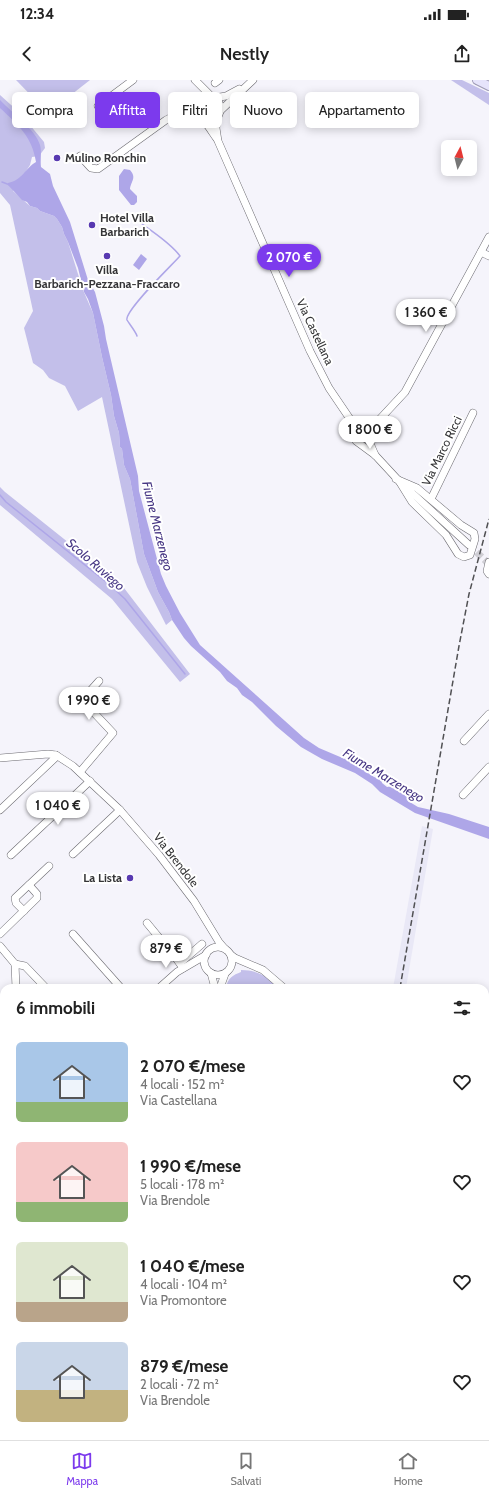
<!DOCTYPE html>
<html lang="it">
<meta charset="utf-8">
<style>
body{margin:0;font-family:Cabin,sans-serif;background:#f6f6f6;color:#222;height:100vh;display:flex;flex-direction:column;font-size:15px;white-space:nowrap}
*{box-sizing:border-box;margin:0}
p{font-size:13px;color:#767676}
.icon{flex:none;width:22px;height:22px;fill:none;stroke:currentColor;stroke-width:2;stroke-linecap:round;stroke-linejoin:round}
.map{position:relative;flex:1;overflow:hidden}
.side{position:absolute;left:0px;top:904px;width:489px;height:456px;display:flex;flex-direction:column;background:#fff;border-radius:12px 12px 0 0;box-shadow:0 2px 10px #0003}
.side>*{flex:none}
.guide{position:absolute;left:12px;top:12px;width:465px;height:36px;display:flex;gap:8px}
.needle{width:26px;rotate:7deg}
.controls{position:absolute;left:441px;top:60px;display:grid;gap:8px}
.controls a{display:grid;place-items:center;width:36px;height:36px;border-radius:6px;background:#fff;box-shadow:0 2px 10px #0003;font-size:20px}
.price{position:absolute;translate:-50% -34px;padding:0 9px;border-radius:14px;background:#fff;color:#222;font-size:13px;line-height:26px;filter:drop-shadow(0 1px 2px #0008)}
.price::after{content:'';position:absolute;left:50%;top:24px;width:12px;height:9px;margin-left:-6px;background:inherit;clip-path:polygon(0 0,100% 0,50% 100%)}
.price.selected{background:#7c3aed;color:#fff}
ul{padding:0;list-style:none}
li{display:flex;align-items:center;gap:12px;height:100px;padding:0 16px}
li span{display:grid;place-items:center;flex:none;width:112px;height:80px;border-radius:6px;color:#555}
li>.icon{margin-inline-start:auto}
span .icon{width:48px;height:48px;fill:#fffc;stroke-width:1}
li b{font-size:17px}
h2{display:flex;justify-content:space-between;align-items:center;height:48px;padding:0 16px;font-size:17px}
.pill{padding:0 14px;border-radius:6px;background:#fff;box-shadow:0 2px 10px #0003;font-size:14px;line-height:36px}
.pill.selected{background:#7c3aed;color:#fff}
.status{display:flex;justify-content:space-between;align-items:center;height:28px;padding:0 20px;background:#fff;direction:ltr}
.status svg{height:11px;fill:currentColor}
header{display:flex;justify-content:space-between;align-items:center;height:52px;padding:0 16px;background:#fff;font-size:18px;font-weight:600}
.menu{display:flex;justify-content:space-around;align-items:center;height:56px;border-top:1px solid #e0e0e0;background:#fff;font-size:11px;color:#767676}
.menu a{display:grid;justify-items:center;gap:2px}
.menu .selected{color:#7c3aed}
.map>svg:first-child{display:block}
</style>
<div class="status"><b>12:34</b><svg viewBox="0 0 49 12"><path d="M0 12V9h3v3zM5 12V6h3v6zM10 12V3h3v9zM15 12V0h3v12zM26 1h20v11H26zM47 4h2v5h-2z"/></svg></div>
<header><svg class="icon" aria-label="back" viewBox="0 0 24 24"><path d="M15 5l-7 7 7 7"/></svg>Nestly<svg class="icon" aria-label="share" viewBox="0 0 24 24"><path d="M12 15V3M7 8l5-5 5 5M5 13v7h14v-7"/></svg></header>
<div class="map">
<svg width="489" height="1360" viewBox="0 0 489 1360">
<rect width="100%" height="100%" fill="#f5f4fb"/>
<g fill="#e9e8f6">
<polygon points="422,746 433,749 406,908 393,908"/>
<polygon points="4,1124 4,1209 0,1213 0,1127"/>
</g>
<g fill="#c3bfea">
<polygon points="16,0 90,0 48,33"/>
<polygon points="451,0 462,0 489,13 489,25"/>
<polygon points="0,15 20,33 44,62 45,68 39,76 32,77 30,85 13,111 30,126 37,128 40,131 54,136 57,139 62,147 64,154 68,162 83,210 93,233 102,277 111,315 114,336 119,353 120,367 122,369 124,385 130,399 144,474 158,512 169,532 172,540 166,545 147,507 137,482 102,317 78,331 65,306 49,298 43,290 33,283 24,248 33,231 10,125 0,113"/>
<polygon points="0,407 5,412 113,498 124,508 190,594 180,602 112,519 0,425"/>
<path d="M241,890C258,890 269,898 282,908H223L226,907C228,898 233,895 241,892Z"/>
<polygon points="0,1015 4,1019 4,1047 0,1051"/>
<polygon points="489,1335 489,1360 448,1360 454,1356 485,1356 485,1337"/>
<polygon points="77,1356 120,1356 117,1360 73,1360"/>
</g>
<g fill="#aea6e8">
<path d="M0,20C11,32 36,50 40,65C42,72 40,80 41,87L50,94L53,106L70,142L88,200L95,212L104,246L106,259L138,396L139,411L161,494L166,506L180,533L200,565L304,658L319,668L352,682L374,697L381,699L382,703L387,707C395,706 398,702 406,708L408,721L418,727L449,734L489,747V759L415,733L380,712L372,704L355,693L322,679L301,667L276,646L252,622L242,615L237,608L227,601L220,592L191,566L184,558L172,540L169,532L158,512L144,474L130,399L124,385L122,369L120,367L119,353L114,336L111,315L102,277L93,233L88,219L84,212L78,188L68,162L64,154L62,147L57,139L54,136L40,131L37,128L30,126L27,122L22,120L8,105V103C23,100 25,88 36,82C32,56 18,45 0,28Z"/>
<path d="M124,89L130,90C137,98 131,101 130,109L137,116V122L134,125H131L119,110V96Z"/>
<polygon points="141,174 147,179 139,190 133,185"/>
</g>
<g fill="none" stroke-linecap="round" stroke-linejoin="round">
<g stroke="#aea6e8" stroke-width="1.5">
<polyline points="2,102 10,105"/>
<path d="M136,139C150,151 169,161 180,176C172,185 124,231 127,240C128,242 136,252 137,256"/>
<polyline points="0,415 6,422 110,505 125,519 185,594"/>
<polyline points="485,1319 489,1315"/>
<polyline points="485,1335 489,1333"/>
<polyline points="445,1360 450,1356"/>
</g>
<polyline stroke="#aea6e8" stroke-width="6" points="486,1190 489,1188"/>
<polyline stroke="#cfced4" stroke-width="7" stroke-dasharray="7 3.5" stroke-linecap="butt" points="469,465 489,484"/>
<defs>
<g id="minor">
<polyline points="195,0 211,16"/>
<polyline points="215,3 219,0"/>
<polyline points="214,18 226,16 239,9"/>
<polyline points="98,26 133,0"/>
<polyline points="220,31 253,0"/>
<polyline points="217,38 216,48 218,61 310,271 329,308 350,339 366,354 375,375"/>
<path d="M202,41C225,47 226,14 206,16C197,17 192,27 197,35C199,40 205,42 208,46C211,50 214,55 217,59"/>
<polyline points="80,76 91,88 98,89 166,40 186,30 196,23"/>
<polyline points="481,172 489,176"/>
<polyline points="350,340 356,361 375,375 399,401 469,465"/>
<polyline points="366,354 405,312 489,157"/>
<polyline points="396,399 417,408 461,445 474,453 475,459 470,475 464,477 458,474 446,455 412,422 399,401"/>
<polyline points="431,419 473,333"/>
<polyline points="489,482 487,491 489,494"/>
<polyline points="464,661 489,634"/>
<polyline points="0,678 48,674 56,675 73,686 120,730 159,775 194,821 219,862 225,869"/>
<polyline points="80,692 113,653 82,620 99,601"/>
<polyline points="463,715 489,687"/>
<polyline points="0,730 55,678 56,675"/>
<polyline points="73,774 120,730"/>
<polyline points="11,775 90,701"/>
<polyline points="24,831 16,823 15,818 49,786"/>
<polyline points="147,843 175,877 183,888"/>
<polyline points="0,854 37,818 37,814 29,805"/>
<polyline points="73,854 121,908"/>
<polyline points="0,866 15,884 16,908"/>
<circle cx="218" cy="881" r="14"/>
<polyline points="231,875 235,878 263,890 284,908"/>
<polyline points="180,883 202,864"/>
<polyline points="15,884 25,886 46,908"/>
<polyline points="211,893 215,908"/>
<polyline points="159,908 177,892 206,875"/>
<polyline points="220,908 225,894"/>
<polyline points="0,929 4,933"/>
<polyline points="0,1060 4,1056"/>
<polyline points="0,1248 4,1244"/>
<polyline points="0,1312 4,1308"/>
<polyline points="26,1356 31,1360"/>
<polyline points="126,1356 131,1360"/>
<polyline points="177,1356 182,1360"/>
<polyline points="17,1360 20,1356"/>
<polyline points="67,1360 70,1356"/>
<polyline points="208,1360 212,1356"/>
<polyline points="302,1360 306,1356"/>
</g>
<polyline id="major" points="477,0 489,6"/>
<g id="highway">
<polyline points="485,1237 489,1234"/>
<polyline points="485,1249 489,1246"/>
<polyline points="331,1360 336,1356"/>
<polyline points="359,1360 363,1356"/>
<polyline points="371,1360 375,1356"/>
</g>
</defs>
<use href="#minor" stroke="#6b6a70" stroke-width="8"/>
<use href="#major" stroke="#9e9bb5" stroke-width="10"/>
<use href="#highway" stroke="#9e9bb5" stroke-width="12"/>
<use href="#minor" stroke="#fff" stroke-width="7"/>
<use href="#major" stroke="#e6e4fb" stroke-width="8"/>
<use href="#highway" stroke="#d6d2f9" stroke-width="10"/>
<g stroke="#505053" stroke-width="1.5" stroke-dasharray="6 3" stroke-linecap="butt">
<polyline points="400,908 459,566 469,514 489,439"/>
<polyline points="325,1360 326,1356"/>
</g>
<defs>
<polyline id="highway-bridge" points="347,1360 351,1356"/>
</defs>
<use href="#highway-bridge" stroke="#9e9bb5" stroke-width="12" stroke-linecap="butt"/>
<use href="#highway-bridge" stroke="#d6d2f9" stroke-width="10"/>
</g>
<g fill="#5839b1" stroke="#fff" stroke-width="1.5">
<circle cx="57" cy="78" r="4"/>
<circle cx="92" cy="145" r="4"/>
<circle cx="107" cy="176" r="4"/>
<circle cx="130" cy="798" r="4"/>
</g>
<g text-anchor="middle" stroke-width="4" stroke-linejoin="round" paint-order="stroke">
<g font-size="12" font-weight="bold" fill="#353537" stroke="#fff" text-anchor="start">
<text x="65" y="82">Mulino Ronchin</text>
<text x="100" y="142">Hotel Villa<tspan x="100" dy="14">Barbarich</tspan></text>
<text x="107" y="194" text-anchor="middle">Villa<tspan x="107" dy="14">Barbarich-Pezzana-Fraccaro</tspan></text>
<text x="122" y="802" text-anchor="end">La Lista</text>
</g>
<g font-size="12" fill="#353537" stroke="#fff">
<text transform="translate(315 252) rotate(65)" y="4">Via Castellana</text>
<text transform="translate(442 371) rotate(-64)" y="4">Via Marco Ricci</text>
<text transform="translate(176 780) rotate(52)" y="4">Via Brendole</text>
</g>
<g font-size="13" font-style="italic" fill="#473784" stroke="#fff">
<text transform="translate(158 446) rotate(76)" y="5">Fiume Marzenego</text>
<text transform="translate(96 484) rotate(41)" y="5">Scolo Ruviego</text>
<text transform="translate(384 695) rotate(31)" y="5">Fiume Marzenego</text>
</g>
</g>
</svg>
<div class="controls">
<a><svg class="needle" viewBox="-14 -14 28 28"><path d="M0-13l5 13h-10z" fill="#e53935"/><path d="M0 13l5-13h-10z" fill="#767676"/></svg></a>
</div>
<b class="price selected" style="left:289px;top:198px">2 070 €</b>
<b class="price" style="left:426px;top:253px">1 360 €</b>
<b class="price" style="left:370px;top:370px">1 800 €</b>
<b class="price" style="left:89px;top:641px">1 990 €</b>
<b class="price" style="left:58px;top:746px">1 040 €</b>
<b class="price" style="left:166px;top:889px">879 €</b>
<div class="guide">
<a class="pill">Compra</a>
<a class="pill selected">Affitta</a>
<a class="pill">Filtri</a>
<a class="pill">Nuovo</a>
<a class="pill">Appartamento</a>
</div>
<section class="side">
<h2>6 immobili<svg class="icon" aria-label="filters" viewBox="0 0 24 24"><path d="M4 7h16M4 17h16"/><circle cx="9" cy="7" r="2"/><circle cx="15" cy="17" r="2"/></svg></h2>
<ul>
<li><span style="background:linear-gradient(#a9c7e8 75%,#8fb573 0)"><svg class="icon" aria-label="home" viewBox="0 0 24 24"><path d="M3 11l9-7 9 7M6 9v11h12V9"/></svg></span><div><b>2 070 €/mese</b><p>4 locali · 152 m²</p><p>Via Castellana</p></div><svg class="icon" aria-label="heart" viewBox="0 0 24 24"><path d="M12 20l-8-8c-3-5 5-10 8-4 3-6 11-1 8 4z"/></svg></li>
<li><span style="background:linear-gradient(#f6c9c9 75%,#8fb573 0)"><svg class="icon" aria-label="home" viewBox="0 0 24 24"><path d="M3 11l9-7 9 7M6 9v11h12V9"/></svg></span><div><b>1 990 €/mese</b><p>5 locali · 178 m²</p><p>Via Brendole</p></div><svg class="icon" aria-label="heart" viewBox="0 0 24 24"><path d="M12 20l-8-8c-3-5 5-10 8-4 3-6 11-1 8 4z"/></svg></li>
<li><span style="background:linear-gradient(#dfe7d0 75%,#b9a48a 0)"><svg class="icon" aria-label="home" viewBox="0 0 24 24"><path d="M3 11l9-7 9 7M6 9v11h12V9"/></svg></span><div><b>1 040 €/mese</b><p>4 locali · 104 m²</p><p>Via Promontore</p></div><svg class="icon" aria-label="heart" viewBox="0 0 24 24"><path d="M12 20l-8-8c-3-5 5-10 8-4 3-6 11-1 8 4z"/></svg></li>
<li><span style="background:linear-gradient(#c9d6e8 60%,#c2b280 0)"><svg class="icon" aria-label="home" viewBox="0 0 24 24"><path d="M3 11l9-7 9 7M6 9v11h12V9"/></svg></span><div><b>879 €/mese</b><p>2 locali · 72 m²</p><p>Via Brendole</p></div><svg class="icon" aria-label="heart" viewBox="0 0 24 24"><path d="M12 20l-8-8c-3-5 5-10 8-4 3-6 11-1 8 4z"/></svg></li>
</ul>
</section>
</div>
<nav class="menu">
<a class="selected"><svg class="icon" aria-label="map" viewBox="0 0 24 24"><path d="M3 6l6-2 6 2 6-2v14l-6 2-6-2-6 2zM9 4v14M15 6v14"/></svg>Mappa</a>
<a><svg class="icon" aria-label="saved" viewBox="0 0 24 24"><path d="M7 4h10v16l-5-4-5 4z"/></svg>Salvati</a>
<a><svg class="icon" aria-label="home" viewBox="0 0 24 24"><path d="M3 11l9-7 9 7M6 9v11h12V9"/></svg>Home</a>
</nav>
